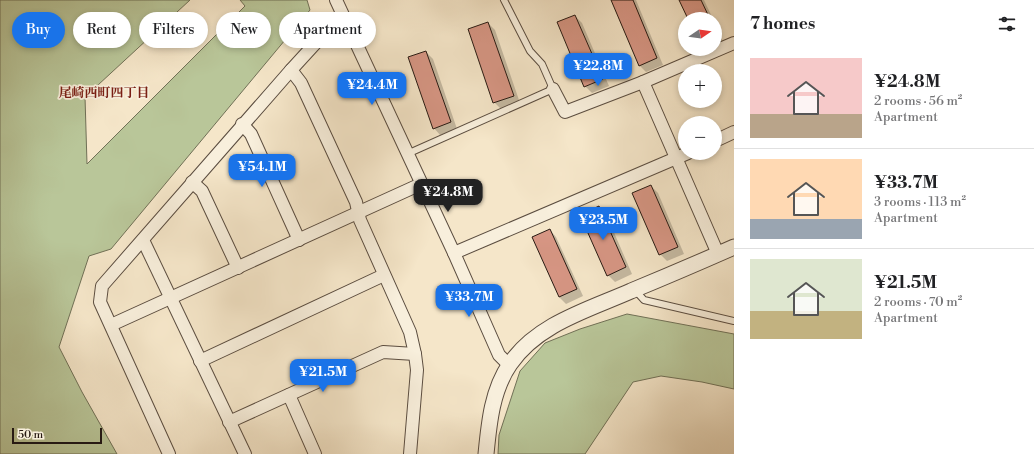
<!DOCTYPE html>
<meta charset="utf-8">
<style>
body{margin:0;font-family:"Libre Bodoni","Noto Serif JP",serif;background:#f2f2f2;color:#202124;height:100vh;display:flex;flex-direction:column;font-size:15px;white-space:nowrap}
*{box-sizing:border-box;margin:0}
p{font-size:13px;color:#757577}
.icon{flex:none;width:22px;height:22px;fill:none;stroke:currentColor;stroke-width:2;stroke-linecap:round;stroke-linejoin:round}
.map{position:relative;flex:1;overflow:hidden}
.sheet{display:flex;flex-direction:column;background:#fff;width:300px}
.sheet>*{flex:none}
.guide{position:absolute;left:12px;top:12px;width:380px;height:36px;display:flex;gap:8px}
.needle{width:26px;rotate:77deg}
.buttons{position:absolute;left:678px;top:12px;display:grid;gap:8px}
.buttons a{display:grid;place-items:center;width:44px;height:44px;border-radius:50%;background:#fff;box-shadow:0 2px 6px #0003;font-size:20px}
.scale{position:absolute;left:12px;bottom:10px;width:90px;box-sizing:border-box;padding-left:4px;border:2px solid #281a13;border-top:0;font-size:11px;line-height:14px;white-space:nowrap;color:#281a13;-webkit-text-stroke:3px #f8efdc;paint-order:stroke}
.price{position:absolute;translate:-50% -34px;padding:0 9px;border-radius:8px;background:#1a73e8;color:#fff;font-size:13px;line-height:26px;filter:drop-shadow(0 1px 2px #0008)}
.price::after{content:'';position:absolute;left:50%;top:24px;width:12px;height:9px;margin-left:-6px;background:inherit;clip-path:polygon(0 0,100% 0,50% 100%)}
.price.selected{background:#222;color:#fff}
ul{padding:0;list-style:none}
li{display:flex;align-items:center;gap:12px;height:100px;padding:0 16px}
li+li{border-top:1px solid #e0e0e0}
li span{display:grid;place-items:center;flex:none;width:112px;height:80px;border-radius:0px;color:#555}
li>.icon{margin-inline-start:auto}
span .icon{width:48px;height:48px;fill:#fffc;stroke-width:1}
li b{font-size:17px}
h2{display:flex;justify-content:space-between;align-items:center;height:48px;padding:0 16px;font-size:17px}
.tag{padding:0 14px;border-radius:18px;background:#fff;box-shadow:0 2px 6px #0003;font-size:14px;line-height:36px}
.tag.selected{background:#1a73e8;color:#fff}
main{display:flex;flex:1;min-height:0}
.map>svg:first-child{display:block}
</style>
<main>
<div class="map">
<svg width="734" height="454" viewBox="0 0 734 454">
<rect width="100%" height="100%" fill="#f5e6c9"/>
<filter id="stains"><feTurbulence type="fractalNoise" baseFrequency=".005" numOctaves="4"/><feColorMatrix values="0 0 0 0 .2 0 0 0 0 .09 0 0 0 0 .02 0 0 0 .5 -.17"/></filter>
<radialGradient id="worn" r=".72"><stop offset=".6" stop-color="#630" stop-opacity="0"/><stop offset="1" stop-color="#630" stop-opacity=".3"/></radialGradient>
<g fill="#b9c699" stroke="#707056">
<polygon points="0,0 190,0 85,97 87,164 245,6 240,0 307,0 310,10 111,249 89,256 59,347 82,392 117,454 0,454"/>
<polygon points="627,314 734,334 734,389 702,382 661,376 633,382 585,454 498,454 499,435 520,371 545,343 580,329"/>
</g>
<g fill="#0003">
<polygon points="613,0 636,0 663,65 646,72 639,65"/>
<polygon points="680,0 704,0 713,19 689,19"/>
<polygon points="575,16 582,23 609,86 592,93 585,86"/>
<polygon points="488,23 495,30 520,103 501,109 494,102"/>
<polygon points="715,24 722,40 715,43"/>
<polygon points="426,52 433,59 457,129 440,135 434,128"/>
<polygon points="651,186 658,193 684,254 667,261 660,254"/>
<polygon points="599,207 606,214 632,274 615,282 608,275"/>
<polygon points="550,230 556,237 583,296 566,304 559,297"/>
</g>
<g fill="#d79684" stroke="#281a13">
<polygon points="611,0 633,0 657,58 639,66"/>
<polygon points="679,0 701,0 710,19 688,19"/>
<polygon points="575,15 603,79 584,87 557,22"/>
<polygon points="488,22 514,96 493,103 468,29"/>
<polygon points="426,51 451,122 433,129 408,57"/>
<polygon points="651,185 678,247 659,255 632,193"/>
<polygon points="599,206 626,267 607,276 580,215"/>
<polygon points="550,229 577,289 559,297 532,237"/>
</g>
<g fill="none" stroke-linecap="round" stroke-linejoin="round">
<defs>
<g id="service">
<polyline points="407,154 553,89 542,64 530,51 504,0"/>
<polyline points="635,290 644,300 734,321"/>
</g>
<g id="minor">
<polyline points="336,0 454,253 499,355 509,365"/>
<polyline points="291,70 301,83 356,202 360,220 402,314 410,332 415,354 417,370 410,454"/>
<polyline points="643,82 718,254"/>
<polyline points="553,89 565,112 643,82 734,43"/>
<polyline points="242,124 251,134 299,240"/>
<polyline points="715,141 734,132"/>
<polyline points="192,182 202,191 238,268"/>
<polyline points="143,240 245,454"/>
<polyline points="454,253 688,153"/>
<polyline points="111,325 421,184"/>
<polyline points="200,361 384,275"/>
<polyline points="289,395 315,454"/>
<polyline points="229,422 383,352 415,354"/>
<polyline points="169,454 100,302 102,286 291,70 334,23 344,17"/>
</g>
<path id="tertiary" d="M486,454C489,423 492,390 510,364C537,324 588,310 631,291C665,277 700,262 734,247"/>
</defs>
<use href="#service" stroke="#5b4d40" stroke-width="8"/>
<use href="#minor" stroke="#5b4d40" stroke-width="14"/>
<use href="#tertiary" stroke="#5b4d40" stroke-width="17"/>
<use href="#service" stroke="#f8efdc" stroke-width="6"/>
<use href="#minor" stroke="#f8efdc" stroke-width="12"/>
<use href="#tertiary" stroke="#f8efdc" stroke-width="15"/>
</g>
<g text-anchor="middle" stroke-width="3.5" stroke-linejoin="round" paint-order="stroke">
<g font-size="13" font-weight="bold" fill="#7a1f14" stroke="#f8efdc">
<text x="104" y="97">尾崎西町四丁目</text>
</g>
</g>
<rect width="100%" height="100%" filter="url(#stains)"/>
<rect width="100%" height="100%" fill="url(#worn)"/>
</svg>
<div class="buttons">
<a><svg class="needle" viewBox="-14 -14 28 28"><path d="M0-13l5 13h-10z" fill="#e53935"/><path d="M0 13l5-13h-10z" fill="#757577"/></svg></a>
<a>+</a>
<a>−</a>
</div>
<div class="scale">50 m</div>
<b class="price" style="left:598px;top:87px">¥22.8M</b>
<b class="price" style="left:372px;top:106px">¥24.4M</b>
<b class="price" style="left:262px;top:188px">¥54.1M</b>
<b class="price selected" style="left:448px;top:213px">¥24.8M</b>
<b class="price" style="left:603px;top:241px">¥23.5M</b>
<b class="price" style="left:469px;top:318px">¥33.7M</b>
<b class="price" style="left:323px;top:393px">¥21.5M</b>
<div class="guide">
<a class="tag selected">Buy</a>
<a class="tag">Rent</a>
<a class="tag">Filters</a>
<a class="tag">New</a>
<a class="tag">Apartment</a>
</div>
</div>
<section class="sheet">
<h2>7 homes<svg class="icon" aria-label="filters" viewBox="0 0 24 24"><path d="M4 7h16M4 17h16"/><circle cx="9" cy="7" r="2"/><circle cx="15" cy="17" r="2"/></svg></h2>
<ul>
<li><span style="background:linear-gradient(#f6c9c9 70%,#b9a48a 0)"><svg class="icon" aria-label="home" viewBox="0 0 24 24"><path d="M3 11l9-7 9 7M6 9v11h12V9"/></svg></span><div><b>¥24.8M</b><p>2 rooms · 56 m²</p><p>Apartment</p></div></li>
<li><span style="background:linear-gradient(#ffd9b3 75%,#9aa5b1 0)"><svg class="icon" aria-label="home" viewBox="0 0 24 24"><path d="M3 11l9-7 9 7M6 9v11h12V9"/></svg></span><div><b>¥33.7M</b><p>3 rooms · 113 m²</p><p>Apartment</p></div></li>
<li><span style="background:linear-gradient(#dfe7d0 65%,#c2b280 0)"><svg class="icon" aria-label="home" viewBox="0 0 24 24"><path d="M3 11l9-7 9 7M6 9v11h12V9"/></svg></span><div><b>¥21.5M</b><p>2 rooms · 70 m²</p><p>Apartment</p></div></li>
</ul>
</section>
</main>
